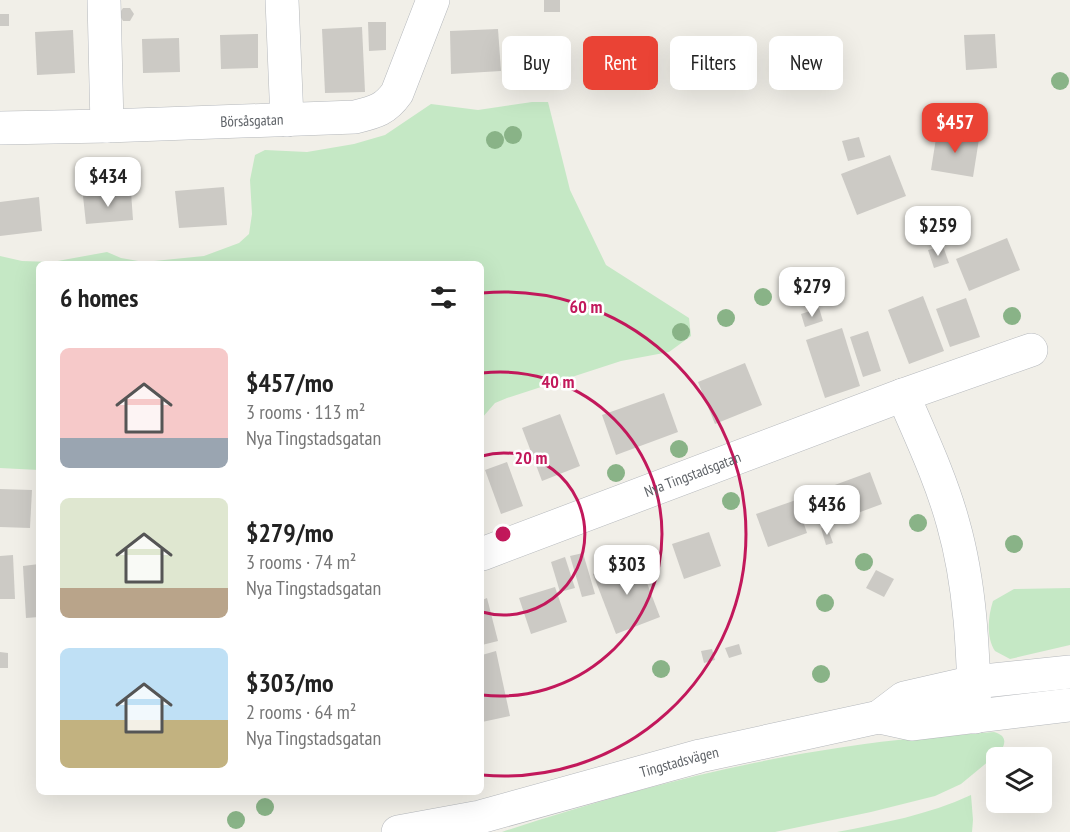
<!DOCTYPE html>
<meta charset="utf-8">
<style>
body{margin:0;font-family:"PT Sans Narrow",sans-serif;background:#f2f2f2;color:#222;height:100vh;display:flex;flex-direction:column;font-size:22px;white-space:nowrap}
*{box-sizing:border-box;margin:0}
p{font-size:20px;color:#767676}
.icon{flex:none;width:33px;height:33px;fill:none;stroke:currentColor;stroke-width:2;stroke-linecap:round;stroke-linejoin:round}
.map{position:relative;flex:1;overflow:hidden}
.sheet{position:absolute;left:36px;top:261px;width:448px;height:534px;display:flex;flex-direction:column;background:#fff;border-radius:9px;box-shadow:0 6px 24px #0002}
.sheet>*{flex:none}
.top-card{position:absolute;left:502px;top:36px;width:477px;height:54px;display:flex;gap:12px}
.tools{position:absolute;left:986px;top:747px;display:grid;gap:12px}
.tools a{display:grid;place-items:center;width:66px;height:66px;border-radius:9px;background:#fff;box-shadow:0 6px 24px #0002;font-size:30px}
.price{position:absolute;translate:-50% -51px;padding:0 14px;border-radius:12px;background:#fff;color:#222;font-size:20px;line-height:39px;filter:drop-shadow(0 2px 3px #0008)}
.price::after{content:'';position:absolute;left:50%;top:36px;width:18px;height:14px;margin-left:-9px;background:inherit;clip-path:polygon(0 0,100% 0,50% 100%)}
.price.selected{background:#ea4335;color:#fff}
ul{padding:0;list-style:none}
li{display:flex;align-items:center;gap:18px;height:150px;padding:0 24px}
li span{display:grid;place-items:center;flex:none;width:168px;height:120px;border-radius:9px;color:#555}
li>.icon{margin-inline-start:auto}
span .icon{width:72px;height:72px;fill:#fffc;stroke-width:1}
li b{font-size:26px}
h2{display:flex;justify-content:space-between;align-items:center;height:72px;padding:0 24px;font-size:26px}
.pill{padding:0 21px;border-radius:9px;background:#fff;box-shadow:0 6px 24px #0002;font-size:21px;line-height:54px}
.pill.selected{background:#ea4335;color:#fff}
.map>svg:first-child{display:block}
</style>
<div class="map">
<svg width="1070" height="832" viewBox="0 0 1070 832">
<rect width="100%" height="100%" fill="#f1efe8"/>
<g fill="#c5e8c5">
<polygon points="532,102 548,102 570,190 606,265 689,318 691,336 669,352 621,361 507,398 495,403 482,418 482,264 39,264 39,470 0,468 0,256 22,261 52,262 107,252 121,258 144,262 204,256 239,243 249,234 252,214 250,180 255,155 265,150 307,152 354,144 385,135 431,104 478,110"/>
<path d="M1070,588V645L1010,659L995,651C986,638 988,616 993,601L1014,589Z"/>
<path d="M994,732C1005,735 1007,741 1001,751L961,784L935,796L871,812L775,832H502C614,795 728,764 844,747C894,739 944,736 994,732Z"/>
<path d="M971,795L973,820L972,832H837C883,823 928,815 971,795Z"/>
</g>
<g fill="#cccac5">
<rect x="544" y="0" width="16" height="12"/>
<polygon points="123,8 130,8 134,14 130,21 123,21 119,14"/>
<rect x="0" y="14" width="9" height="12"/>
<polygon points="368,22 386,22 386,50 369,51"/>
<polygon points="362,27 365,92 325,93 322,29"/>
<polygon points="498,29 501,71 451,74 450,31"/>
<polygon points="73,30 75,73 37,75 35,32"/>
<polygon points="258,34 258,68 221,69 220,35"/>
<polygon points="995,34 997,68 966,70 964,35"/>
<polygon points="179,38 180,72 143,73 142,39"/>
<polygon points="937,132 979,139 973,177 931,170"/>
<polygon points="859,137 865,157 848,161 842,141"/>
<polygon points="890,155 906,196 857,215 841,174"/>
<polygon points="224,187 227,225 179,228 175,191"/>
<polygon points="131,192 133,220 86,224 83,196"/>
<polygon points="39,197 42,231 0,236 0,202"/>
<polygon points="1007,238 1020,270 969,291 956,259"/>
<polygon points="943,246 949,263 934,268 928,250"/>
<polygon points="923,296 944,351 909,364 888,310"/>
<polygon points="966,298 980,337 950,347 936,309"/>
<polygon points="819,308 823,321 805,327 801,314"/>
<polygon points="842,328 860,386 825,398 806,340"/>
<polygon points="868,331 881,371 863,377 850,337"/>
<polygon points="745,363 762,405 715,424 698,382"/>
<polygon points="664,393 678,432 616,455 602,415"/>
<polygon points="560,414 580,466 542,481 522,428"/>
<polygon points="507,462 523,506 501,514 485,470"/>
<polygon points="870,472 882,504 844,518 832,486"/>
<polygon points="0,489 32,490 30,528 0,527"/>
<polygon points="796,500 807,533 768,547 756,514"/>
<polygon points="827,526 833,543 826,545 821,528"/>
<polygon points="709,532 721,566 684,579 672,544"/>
<polygon points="583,553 595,594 582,597 570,556"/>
<polygon points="13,555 15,599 0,599 0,556"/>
<polygon points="565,557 575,588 560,592 551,562"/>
<polygon points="637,557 660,617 616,634 593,574"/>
<polygon points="39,564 39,617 26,618 23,566"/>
<polygon points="876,570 894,579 884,597 866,588"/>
<polygon points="555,587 567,622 531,634 519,598"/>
<polygon points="487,598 498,641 482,645 482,600"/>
<polygon points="739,644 742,654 729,658 725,648"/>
<polygon points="712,649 715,660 704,663 701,651"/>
<polygon points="496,651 510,716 482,722 482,655"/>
<polygon points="0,652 8,653 8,668 0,668"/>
</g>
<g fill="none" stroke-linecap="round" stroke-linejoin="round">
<defs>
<g id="minor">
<polyline points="104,0 107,126"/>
<polyline points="282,0 287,120"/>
<path id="s1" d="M0,128L107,126L355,117C375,112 385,110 397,93L433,0"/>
<path d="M903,395C921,437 941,479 953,523C971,586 973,652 975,717"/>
<path id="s2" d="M482,554L903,395L1031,350"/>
<polyline points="879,717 904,698 974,682 1070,672"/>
<path id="s3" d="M398,832L480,817L700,756L879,717L911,724L1070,705"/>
</g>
</defs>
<use href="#minor" stroke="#b5b8bc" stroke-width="34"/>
<use href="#minor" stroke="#fff" stroke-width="33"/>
</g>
<g fill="#89b387">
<circle cx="1060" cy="81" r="9"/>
<circle cx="513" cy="135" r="9"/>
<circle cx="495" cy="140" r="9"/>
<circle cx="763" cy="297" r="9"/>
<circle cx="1012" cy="316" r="9"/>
<circle cx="726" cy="318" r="9"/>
<circle cx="681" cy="332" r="9"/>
<circle cx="679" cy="449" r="9"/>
<circle cx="616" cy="473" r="9"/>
<circle cx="731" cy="501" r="9"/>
<circle cx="918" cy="523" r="9"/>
<circle cx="1014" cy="544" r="9"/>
<circle cx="864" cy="562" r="9"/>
<circle cx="825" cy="603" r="9"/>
<circle cx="661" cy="669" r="9"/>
<circle cx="821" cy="674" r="9"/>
<circle cx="265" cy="807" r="9"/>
<circle cx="236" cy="820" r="9"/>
</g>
<g fill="none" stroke="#c2185b" stroke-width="3">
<path d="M482 456A81 81 0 1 1 482 612"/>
<path d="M482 373A162 162 0 1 1 482 695"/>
<path d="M482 293A242 242 0 1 1 482 775"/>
</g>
<g text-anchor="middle" stroke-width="5" stroke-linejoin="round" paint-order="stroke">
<g font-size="15" fill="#5f6368" stroke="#fff">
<text dy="5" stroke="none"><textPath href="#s1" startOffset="252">Börsåsgatan</textPath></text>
<text dy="5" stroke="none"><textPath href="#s2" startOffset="225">Nya Tingstadsgatan</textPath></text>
<text dy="5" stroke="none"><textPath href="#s3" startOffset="290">Tingstadsvägen</textPath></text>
</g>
</g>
<circle cx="503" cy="534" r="9" fill="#c2185b" stroke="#fff" stroke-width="3"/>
<g font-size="18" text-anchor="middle" font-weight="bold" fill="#c2185b" stroke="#fff" stroke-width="5" stroke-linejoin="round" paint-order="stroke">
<text x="586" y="313">60 m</text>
<text x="558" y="388">40 m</text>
<text x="531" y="464">20 m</text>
</g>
</svg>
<div class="tools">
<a><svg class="icon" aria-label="layers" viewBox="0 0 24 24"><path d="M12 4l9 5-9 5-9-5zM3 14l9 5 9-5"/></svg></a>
</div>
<b class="price selected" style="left:955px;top:154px">$457</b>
<b class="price" style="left:108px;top:208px">$434</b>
<b class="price" style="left:938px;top:257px">$259</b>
<b class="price" style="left:812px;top:318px">$279</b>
<b class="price" style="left:827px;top:536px">$436</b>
<b class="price" style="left:627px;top:596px">$303</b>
<div class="top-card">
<a class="pill">Buy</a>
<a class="pill selected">Rent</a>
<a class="pill">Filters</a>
<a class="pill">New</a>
</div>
<section class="sheet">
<h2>6 homes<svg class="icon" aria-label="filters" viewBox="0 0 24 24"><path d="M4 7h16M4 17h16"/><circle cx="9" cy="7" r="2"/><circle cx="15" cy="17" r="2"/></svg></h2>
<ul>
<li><span style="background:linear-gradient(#f6c9c9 75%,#9aa5b1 0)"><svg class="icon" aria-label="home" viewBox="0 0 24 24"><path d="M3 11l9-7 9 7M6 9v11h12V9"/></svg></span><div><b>$457/mo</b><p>3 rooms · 113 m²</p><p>Nya Tingstadsgatan</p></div></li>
<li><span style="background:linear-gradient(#dfe7d0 75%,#b9a48a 0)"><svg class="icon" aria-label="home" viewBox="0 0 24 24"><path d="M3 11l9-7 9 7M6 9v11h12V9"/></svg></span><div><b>$279/mo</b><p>3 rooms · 74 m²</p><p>Nya Tingstadsgatan</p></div></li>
<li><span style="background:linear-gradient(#bfe0f5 60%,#c2b280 0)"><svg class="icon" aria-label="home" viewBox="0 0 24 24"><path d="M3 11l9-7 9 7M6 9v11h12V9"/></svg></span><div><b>$303/mo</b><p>2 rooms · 64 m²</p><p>Nya Tingstadsgatan</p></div></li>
</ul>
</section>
</div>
